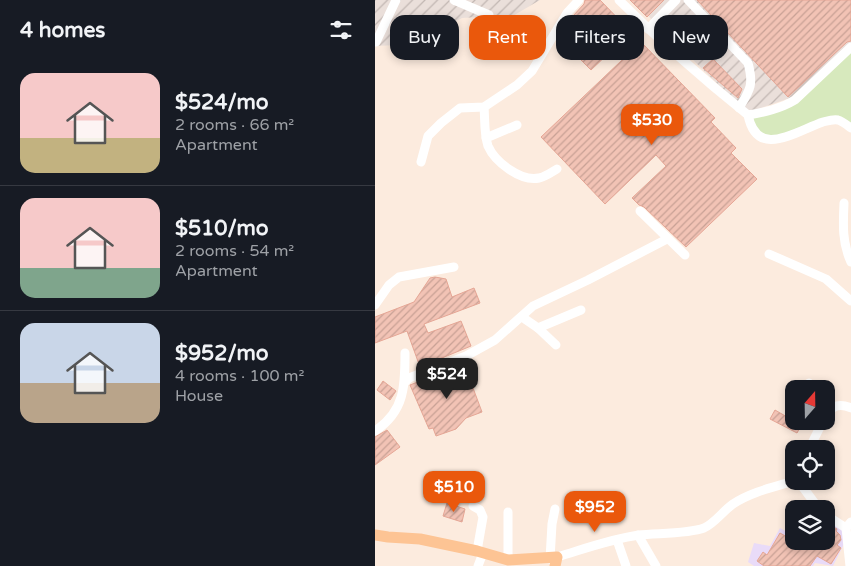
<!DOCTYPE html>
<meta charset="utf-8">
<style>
body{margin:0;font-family:"Varela Round",sans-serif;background:#20242c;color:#f1f3f6;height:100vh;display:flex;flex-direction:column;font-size:19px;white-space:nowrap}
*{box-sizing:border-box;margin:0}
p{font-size:16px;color:#9ea1a6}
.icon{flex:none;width:28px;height:28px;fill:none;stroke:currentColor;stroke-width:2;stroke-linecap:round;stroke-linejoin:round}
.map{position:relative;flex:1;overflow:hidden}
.details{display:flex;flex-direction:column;background:#171b24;width:375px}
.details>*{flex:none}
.banner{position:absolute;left:15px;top:15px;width:385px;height:45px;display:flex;gap:10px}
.needle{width:32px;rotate:20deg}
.buttons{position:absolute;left:410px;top:380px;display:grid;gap:10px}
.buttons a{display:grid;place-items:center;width:50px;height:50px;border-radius:10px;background:#171b24;box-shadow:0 2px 8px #0003;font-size:25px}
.price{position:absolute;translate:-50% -42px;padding:0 11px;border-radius:10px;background:#ea580c;color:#fff;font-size:16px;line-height:32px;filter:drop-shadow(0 1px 2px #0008)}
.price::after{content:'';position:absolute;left:50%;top:30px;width:15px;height:11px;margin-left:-8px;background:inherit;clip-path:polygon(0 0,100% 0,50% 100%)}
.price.on{background:#222;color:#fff}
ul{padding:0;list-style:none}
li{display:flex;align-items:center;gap:15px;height:125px;padding:0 20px}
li+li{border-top:1px solid #363941}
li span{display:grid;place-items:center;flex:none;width:140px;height:100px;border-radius:15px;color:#555}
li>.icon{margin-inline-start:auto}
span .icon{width:60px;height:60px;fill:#fffc;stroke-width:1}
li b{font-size:21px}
h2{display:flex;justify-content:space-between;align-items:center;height:60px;padding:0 20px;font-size:21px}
.chip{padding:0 18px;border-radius:15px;background:#171b24;box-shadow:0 2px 8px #0003;font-size:18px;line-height:45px}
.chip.on{background:#ea580c;color:#fff}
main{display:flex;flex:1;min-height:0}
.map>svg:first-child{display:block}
</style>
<main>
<section class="details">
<h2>4 homes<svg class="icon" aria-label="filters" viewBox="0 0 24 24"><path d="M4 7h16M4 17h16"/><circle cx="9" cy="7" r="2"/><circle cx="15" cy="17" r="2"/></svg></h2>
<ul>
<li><span style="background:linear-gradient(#f6c9c9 65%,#c2b280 0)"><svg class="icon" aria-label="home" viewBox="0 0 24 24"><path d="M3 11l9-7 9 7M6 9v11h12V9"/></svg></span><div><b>$524/mo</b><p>2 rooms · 66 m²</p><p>Apartment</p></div></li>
<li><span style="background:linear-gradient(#f6c9c9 70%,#7fa58c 0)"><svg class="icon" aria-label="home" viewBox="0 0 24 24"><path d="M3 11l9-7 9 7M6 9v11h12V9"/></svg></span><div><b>$510/mo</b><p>2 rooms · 54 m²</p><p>Apartment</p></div></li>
<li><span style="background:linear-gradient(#c9d6e8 60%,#b9a48a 0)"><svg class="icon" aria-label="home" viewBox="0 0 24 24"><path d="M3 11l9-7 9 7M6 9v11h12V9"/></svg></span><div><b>$952/mo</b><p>4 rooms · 100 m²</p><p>House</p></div></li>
</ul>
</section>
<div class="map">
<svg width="476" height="566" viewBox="0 0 476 566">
<defs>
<pattern id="industrial-furrows" width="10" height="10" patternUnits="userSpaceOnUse" patternTransform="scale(1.25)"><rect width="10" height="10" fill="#eadfda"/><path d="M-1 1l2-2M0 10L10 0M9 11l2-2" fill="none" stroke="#c2b7b3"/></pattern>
<pattern id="building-hatch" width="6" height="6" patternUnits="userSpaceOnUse" patternTransform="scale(1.25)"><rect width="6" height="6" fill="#f2c3b5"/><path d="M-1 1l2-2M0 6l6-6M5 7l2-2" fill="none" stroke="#c8a195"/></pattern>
</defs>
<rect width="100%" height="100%" fill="#fcebde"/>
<g fill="url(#industrial-furrows)">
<polygon points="0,0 165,0 136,17 123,21 104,17 87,18 59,33 46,44 0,46"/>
<polygon points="257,0 476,0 476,45 415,98 377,111 366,107"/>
</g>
<polygon fill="#e9dbf8" points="451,518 467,529 469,544 458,566 440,563 438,566 379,566 373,562 379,543 395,546 405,528 419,536 419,541 427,541 432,544 434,541 451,541"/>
<polygon fill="#d7e9bd" points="476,47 476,128 462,119 388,139 373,115 410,106"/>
<g fill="url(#building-hatch)" stroke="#e5a695">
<polygon points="210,0 225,0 256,32 216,70 195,49 213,31 198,16 209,4"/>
<polygon points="255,0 289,0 272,17"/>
<polygon points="322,0 476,0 476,41 472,42 413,97"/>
<polygon points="266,42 340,118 336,122 361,148 356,153 382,179 311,247 269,207 264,205 257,198 291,166 281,155 230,204 166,137"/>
<polygon points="338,59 367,89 363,98 328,68"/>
<polygon points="60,277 71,279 77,297 99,288 105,303 49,324 53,333 86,321 96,346 45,367 32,331 0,343 0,317 39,302 55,278"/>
<polygon points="89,364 107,412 91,418 81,429 61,436 58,428 54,429 35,385"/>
<polygon points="8,381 21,391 15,400 2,390"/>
<polygon points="400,410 419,421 427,424 422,433 395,419"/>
<polygon points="12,430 25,447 0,465 0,437"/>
<polygon points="72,503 90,509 87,522 68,516"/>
<polygon points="451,523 462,529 461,531 465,535 466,540 462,545 466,548 456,564 442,556 435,566 389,566 382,561 388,552 392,555 405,533 414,538 415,536 419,539 419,541 423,541 433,548 436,541 451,541"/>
</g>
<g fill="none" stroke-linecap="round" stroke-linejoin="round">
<g stroke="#fff" stroke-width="9">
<polyline points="79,0 114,15"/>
<path d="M244,0C285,41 328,79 373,115"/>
<path d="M313,0L373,63C379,85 375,90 364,108"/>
<polyline points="273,29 301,0"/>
<polyline points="1,42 21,0"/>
<path d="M109,107C110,119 109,134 113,146C120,162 146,182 164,178C170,177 177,172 182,169"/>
<path d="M373,115C390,112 405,109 420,100L476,47"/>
<path d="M373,115C382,160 421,131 448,122C452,121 458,119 463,120C467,121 472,125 476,128"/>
<polyline points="111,138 142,125"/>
<polyline points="46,162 53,136 66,123 85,108 109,107 142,85 157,71 192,13 204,0"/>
<path d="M469,203C468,224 467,243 476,262"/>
<polyline points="265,211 310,255"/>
<polyline points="394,254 451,279 476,301"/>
<polyline points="0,305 14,285 24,277 79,267"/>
<polyline points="147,317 163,328 181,345"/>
<polyline points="163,328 206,310"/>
<polyline points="30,382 34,378 91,356 120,340 158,306 213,280 292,239"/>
<polyline points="434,383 437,389"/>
<path d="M451,415C458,405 465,403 476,408"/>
<path d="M0,431C30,411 30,386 30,353"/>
<polyline points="434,449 448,421"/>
<polyline points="422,481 427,486 444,509"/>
<polyline points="98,506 105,510 108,517 102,551"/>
<polyline points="133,512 133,560"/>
<polyline points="451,515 471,528"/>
<polyline points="263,535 281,566"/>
<polyline points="242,540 251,566"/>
<path d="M182,557C209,549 236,539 264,535C281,533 313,534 329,528C340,523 348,511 358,504C376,492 399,487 419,481"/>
<polyline points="175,559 177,524 180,509"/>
<polyline points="103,566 108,553"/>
<polyline points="475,566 471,528 476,522"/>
</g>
<polyline stroke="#fdc494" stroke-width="11" points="0,535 13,537 45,539 102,551 133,560 182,557 180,566"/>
</g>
</svg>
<div class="buttons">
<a><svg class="needle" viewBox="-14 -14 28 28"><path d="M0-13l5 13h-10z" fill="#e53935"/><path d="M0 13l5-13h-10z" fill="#9ea1a6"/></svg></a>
<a><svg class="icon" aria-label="locate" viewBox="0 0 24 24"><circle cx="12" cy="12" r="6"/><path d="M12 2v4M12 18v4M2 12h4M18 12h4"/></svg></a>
<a><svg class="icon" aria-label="layers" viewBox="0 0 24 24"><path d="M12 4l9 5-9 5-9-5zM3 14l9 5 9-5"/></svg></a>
</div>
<b class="price" style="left:277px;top:146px">$530</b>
<b class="price on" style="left:72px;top:400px">$524</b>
<b class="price" style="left:79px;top:513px">$510</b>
<b class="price" style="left:220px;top:533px">$952</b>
<div class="banner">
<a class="chip">Buy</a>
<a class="chip on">Rent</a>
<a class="chip">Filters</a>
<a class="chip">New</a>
</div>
</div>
</main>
